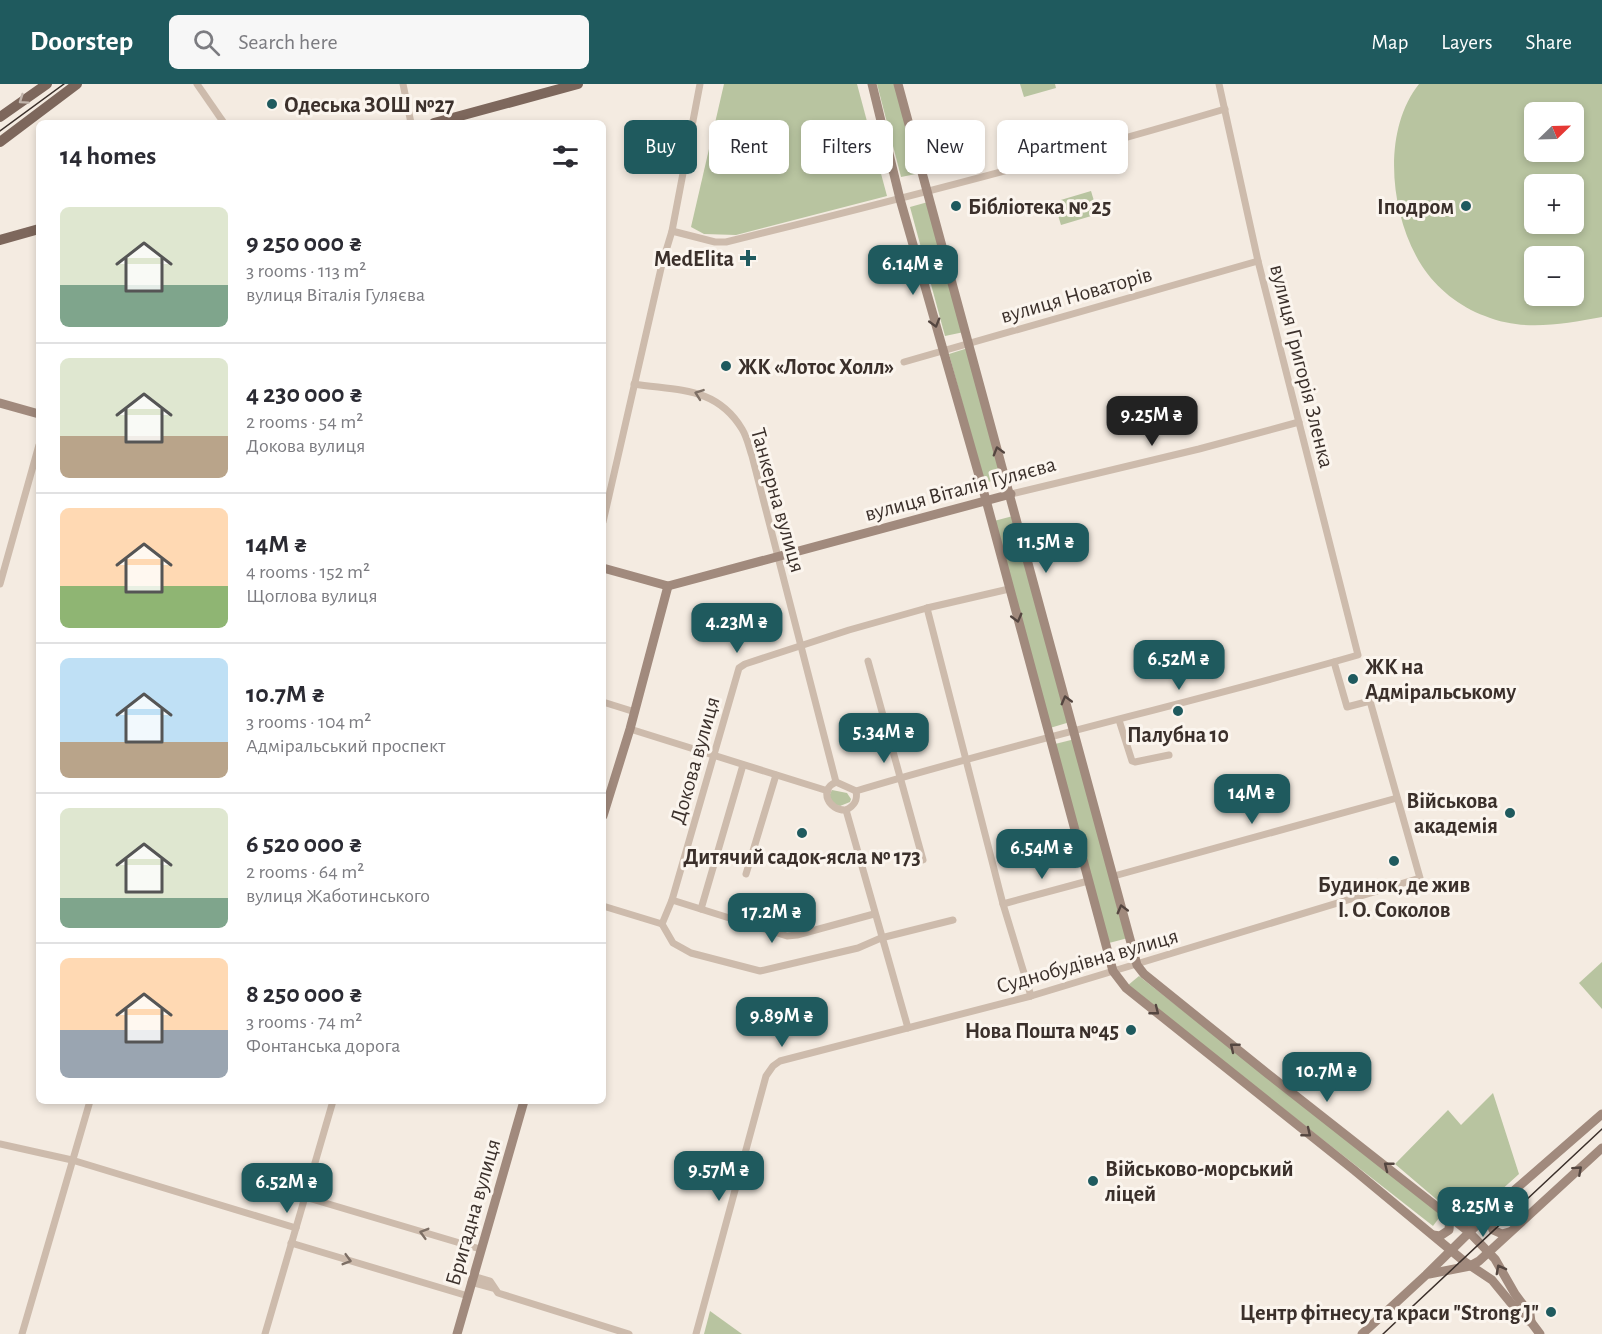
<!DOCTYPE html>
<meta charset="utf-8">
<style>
body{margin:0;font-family:"Alegreya Sans",sans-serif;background:#f7f7f7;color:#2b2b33;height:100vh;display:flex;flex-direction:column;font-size:22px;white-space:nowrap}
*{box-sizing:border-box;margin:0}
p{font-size:20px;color:#7c7c81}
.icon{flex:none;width:33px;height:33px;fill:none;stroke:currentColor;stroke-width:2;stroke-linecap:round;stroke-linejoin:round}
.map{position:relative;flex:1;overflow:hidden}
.side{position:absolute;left:36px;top:36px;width:570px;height:984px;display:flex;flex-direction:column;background:#fff;border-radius:9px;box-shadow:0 3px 9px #0003}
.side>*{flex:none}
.guide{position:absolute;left:624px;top:36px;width:570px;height:54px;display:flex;gap:12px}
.needle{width:39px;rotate:67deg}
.buttons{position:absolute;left:1524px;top:18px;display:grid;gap:12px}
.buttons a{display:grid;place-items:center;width:60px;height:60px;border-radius:9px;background:#fff;box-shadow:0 3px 9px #0003;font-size:30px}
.price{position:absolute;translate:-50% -51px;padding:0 14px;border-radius:12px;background:#1f5a5e;color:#fff;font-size:20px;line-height:39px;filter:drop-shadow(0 2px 3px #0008)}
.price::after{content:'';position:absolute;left:50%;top:36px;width:18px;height:14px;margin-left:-9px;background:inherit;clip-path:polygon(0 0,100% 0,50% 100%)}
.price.active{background:#222;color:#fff}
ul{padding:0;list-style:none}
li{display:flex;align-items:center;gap:18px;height:150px;padding:0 24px}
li+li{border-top:2px solid #e1e1e2}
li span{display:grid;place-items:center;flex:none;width:168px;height:120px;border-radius:9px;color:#555}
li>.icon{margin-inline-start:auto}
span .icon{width:72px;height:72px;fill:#fffc;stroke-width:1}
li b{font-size:26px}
h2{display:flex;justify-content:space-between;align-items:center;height:72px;padding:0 24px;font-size:26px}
.pill{padding:0 21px;border-radius:9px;background:#fff;box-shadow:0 3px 9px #0003;font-size:21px;line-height:54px}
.pill.active{background:#1f5a5e;color:#fff}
header{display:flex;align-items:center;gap:36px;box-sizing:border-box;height:84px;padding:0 30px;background:#1f5a5e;color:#fff}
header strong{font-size:28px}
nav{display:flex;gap:33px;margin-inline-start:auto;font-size:21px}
.search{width:420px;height:54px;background:#f7f7f7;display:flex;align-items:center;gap:15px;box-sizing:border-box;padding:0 21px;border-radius:9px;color:#7c7c81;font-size:22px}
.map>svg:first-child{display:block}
</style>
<header>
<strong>Doorstep</strong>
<div class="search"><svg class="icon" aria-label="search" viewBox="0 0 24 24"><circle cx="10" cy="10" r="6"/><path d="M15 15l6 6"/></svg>Search here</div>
<nav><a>Map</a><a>Layers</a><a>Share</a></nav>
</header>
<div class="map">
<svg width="1602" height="1250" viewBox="0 0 1602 1250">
<rect width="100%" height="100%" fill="#f4ebe1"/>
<g fill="#b8c4a0" fill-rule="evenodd">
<polygon points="724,0 857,0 887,112 736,151 704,150 691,143"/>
<polygon points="877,0 896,0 921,89 901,93"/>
<polygon points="1020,0 1055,0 1056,4 1024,13"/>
<path d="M1419,0H1602V233C1562,240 1524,248 1485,232C1460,223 1436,204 1422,182C1390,132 1381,48 1419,0ZM1534,28H1574V68H1534ZM1534,100H1574V140H1534ZM1534,172H1574V212H1534Z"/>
<polygon points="1091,107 1098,130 1061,141 1054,118"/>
<polygon points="928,118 964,248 945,252 910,123"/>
<polygon points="968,264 1004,394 984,399 949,270"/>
<polygon points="1013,432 1070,638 1050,644 994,437"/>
<polygon points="1075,655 1128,854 1109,859 1055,660"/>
<polygon points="832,706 847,709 851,715 850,718 840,722 833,720 829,712"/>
<polygon points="1602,878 1602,925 1579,899"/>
<polygon points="1139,892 1442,1130 1433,1142 1127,902"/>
<polygon points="1493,1009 1519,1090 1478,1127 1449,1126 1395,1080 1448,1026 1461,1041"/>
<polygon points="710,1227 742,1250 704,1250"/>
</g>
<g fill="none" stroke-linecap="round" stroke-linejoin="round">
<g stroke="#cdbbac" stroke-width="7">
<polyline points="197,0 224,39"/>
<polyline points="403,0 411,39"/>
<path d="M672,147L715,158H726C893,117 1060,74 1225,25"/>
<polyline points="904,278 1258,177"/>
<path d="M634,300C677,307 716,302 742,345C747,353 749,363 752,372L836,698"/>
<polyline points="1011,410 1199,365 1299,338"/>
<polyline points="603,438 662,180 672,147 700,0"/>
<polyline points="0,500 39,361"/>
<polyline points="927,524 1003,820 1031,912"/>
<polyline points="868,577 923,776"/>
<polyline points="603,618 635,628"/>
<polyline points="1119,636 1132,677 1135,678 1169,671"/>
<polyline points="630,645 828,707"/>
<path d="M836,698L856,707C858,717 854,722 846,726C829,727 818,706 836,698Z"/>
<path d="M856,707C1022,657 1191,619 1358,571L1258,177L1219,0"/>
<polyline points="846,726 908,944"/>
<polyline points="746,790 776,691"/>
<polyline points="1114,792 1397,714"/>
<polyline points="672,816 787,852 797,851 874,830"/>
<polyline points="1003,820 1088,797"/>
<polyline points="603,822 662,840 673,859 691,869 760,887 858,864 881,854 953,836"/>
<polyline points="701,825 743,681"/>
<polyline points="662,840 672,816 739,584 745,580 849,546 927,524 1009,505"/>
<polyline points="0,1060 72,1076 296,1144"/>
<polyline points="305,1113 480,1165"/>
<polyline points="291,1159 468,1212"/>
<polyline points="473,1192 490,1197 498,1209 629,1250"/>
<polyline points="471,1198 493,1204"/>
<polyline points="22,1250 90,1017"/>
<polyline points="265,1250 333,1017"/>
<polyline points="696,1250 766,992 773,982 780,977 1031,912 1420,794 1370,617 1347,623 1334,578"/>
</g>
<g stroke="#a18a7d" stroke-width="9">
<polyline points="872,0 900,115 986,416 1113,887 1126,904 1354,1086 1465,1178 1492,1196 1524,1235 1531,1238 1540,1250"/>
<polyline points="898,0 1137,881 1144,890 1268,990 1469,1148 1495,1175 1515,1210 1530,1230 1531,1238"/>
<polyline points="0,319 39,330"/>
<polyline points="603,484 668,502 1011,410"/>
<polyline points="603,732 630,645 668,502"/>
<polyline points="1491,1128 1490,1138 1493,1146 1502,1150 1509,1148"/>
<polyline points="1433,1151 1440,1152 1449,1146 1450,1132"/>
<polyline points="1429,1190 1470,1182 1479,1177 1602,1064"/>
<polyline points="457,1250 524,1017"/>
<polyline points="1362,1250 1426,1191 1494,1124 1602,1030"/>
</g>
<g stroke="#7d675c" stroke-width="10">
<polyline points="0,33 47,0"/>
<polyline points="434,39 578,0"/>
<polyline points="0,58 77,0"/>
<polyline points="0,156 39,145"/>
</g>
<g stroke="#3b302b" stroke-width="1.5">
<polyline points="0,47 64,0"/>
<polyline points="1383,1250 1602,1045"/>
</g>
</g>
<defs><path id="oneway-chevron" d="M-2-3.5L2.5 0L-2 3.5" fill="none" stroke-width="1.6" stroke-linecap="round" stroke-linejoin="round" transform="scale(1.5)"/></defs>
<use stroke="#c2b5ac" href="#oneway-chevron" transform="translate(23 16) rotate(145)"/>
<g stroke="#544640">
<use href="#oneway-chevron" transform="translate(935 239) rotate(74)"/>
<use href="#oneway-chevron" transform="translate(998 367) rotate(-106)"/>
<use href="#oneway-chevron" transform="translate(1017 534) rotate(75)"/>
<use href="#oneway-chevron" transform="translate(1066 616) rotate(-105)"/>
<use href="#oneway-chevron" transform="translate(1122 825) rotate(-105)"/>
<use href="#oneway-chevron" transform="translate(1155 927) rotate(38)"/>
<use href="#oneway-chevron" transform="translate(1234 963) rotate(-141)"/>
<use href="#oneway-chevron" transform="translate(1307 1049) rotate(39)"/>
<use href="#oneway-chevron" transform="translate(1388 1082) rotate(-142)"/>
<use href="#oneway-chevron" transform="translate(1578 1086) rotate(-42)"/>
<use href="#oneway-chevron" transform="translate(1500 1185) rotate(-118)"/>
</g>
<g stroke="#7d6f65">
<use href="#oneway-chevron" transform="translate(699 310) rotate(-160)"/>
<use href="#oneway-chevron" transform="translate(424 1149) rotate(-164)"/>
<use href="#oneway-chevron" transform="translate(347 1176) rotate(16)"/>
</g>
<g fill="#1f5a5e" stroke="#fbf5ee" stroke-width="2">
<circle cx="272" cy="20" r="6"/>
<circle cx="956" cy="122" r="6"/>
<circle cx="1466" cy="122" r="6"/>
<path d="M745 165h6v6h6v6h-6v6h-6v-6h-6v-6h6z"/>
<circle cx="726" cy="282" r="6"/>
<circle cx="1353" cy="595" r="6"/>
<circle cx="1178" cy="627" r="6"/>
<circle cx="1510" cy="729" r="6"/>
<circle cx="802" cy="749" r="6"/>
<circle cx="1394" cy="777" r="6"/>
<circle cx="1131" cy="946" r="6"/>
<circle cx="1093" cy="1097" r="6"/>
<circle cx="1551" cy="1228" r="6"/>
</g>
<g text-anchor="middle" stroke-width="6" stroke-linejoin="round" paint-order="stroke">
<g font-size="22" font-weight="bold" fill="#3b302b" stroke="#fbf5ee" text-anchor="start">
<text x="284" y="28">Одеська ЗОШ №27</text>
<text x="968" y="130">Бібліотека № 25</text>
<text x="1454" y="130" text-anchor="end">Іподром</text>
<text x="734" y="182" text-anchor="end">MedElita</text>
<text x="738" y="290">ЖК «Лотос Холл»</text>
<text x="1365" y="590">ЖК на<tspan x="1365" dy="25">Адміральському</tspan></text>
<text x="1178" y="658" text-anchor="middle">Палубна 10</text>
<text x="1498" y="724" text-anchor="end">Військова<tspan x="1498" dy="25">академія</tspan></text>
<text x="802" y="780" text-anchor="middle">Дитячий садок-ясла № 173</text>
<text x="1394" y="808" text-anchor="middle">Будинок, де жив<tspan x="1394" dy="25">І. О. Соколов</tspan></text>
<text x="1119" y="954" text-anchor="end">Нова Пошта №45</text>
<text x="1105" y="1092">Військово-морський<tspan x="1105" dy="25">ліцей</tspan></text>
<text x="1539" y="1236" text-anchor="end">Центр фітнесу та краси "Strong J"</text>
</g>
<g font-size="22" fill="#3b302b" stroke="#fbf5ee">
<text transform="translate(1076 210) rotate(-16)" y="8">вулиця Новаторів</text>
<text transform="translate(1303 282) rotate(76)" y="8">вулиця Григорія Зленка</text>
<text transform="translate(960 404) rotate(-15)" y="8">вулиця Віталія Гуляєва</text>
<text transform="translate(779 416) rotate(74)" y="8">Танкерна вулиця</text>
<text transform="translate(694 676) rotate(-74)" y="8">Докова вулиця</text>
<text transform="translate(1087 876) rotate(-16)" y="8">Суднобудівна вулиця</text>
<text transform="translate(472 1128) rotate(-74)" y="8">Бригадна вулиця</text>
</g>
</g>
</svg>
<div class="buttons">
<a><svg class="needle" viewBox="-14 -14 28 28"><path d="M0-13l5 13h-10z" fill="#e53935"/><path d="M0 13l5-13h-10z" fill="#7c7c81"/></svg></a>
<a>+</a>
<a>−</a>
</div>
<b class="price" style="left:913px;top:212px">6.14M ₴</b>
<b class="price active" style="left:1152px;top:363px">9.25M ₴</b>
<b class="price" style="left:1046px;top:490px">11.5M ₴</b>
<b class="price" style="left:737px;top:570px">4.23M ₴</b>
<b class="price" style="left:1179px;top:607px">6.52M ₴</b>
<b class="price" style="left:884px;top:680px">5.34M ₴</b>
<b class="price" style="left:1252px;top:741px">14M ₴</b>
<b class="price" style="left:1042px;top:796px">6.54M ₴</b>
<b class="price" style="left:772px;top:860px">17.2M ₴</b>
<b class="price" style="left:782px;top:964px">9.89M ₴</b>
<b class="price" style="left:1327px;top:1019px">10.7M ₴</b>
<b class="price" style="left:719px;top:1118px">9.57M ₴</b>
<b class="price" style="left:287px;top:1130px">6.52M ₴</b>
<b class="price" style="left:1483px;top:1154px">8.25M ₴</b>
<div class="guide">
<a class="pill active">Buy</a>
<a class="pill">Rent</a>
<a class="pill">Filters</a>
<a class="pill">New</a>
<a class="pill">Apartment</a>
</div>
<section class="side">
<h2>14 homes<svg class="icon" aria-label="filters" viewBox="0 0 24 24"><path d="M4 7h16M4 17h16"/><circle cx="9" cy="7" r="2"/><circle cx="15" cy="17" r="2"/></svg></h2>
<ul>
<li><span style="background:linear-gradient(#dfe7d0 65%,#7fa58c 0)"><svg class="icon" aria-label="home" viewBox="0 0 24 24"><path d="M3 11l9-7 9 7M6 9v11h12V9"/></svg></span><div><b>9 250 000 ₴</b><p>3 rooms · 113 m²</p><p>вулиця Віталія Гуляєва</p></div></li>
<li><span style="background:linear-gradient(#dfe7d0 65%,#b9a48a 0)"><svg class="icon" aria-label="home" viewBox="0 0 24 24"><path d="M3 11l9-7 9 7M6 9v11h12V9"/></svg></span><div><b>4 230 000 ₴</b><p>2 rooms · 54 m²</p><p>Докова вулиця</p></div></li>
<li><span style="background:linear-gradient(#ffd9b3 65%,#8fb573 0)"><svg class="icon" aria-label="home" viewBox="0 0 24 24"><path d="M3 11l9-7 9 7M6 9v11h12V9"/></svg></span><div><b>14M ₴</b><p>4 rooms · 152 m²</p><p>Щоглова вулиця</p></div></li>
<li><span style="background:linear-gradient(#bfe0f5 70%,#b9a48a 0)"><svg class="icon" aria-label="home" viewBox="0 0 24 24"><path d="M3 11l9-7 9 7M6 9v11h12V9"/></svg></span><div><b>10.7M ₴</b><p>3 rooms · 104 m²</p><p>Адміральський проспект</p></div></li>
<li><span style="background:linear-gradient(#dfe7d0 75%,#7fa58c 0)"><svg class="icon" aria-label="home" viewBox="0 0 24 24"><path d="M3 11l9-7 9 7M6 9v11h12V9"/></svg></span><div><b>6 520 000 ₴</b><p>2 rooms · 64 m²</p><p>вулиця Жаботинського</p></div></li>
<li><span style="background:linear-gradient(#ffd9b3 60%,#9aa5b1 0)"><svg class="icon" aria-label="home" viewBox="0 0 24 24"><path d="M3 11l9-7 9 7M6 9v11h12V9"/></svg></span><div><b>8 250 000 ₴</b><p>3 rooms · 74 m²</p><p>Фонтанська дорога</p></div></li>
</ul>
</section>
</div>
